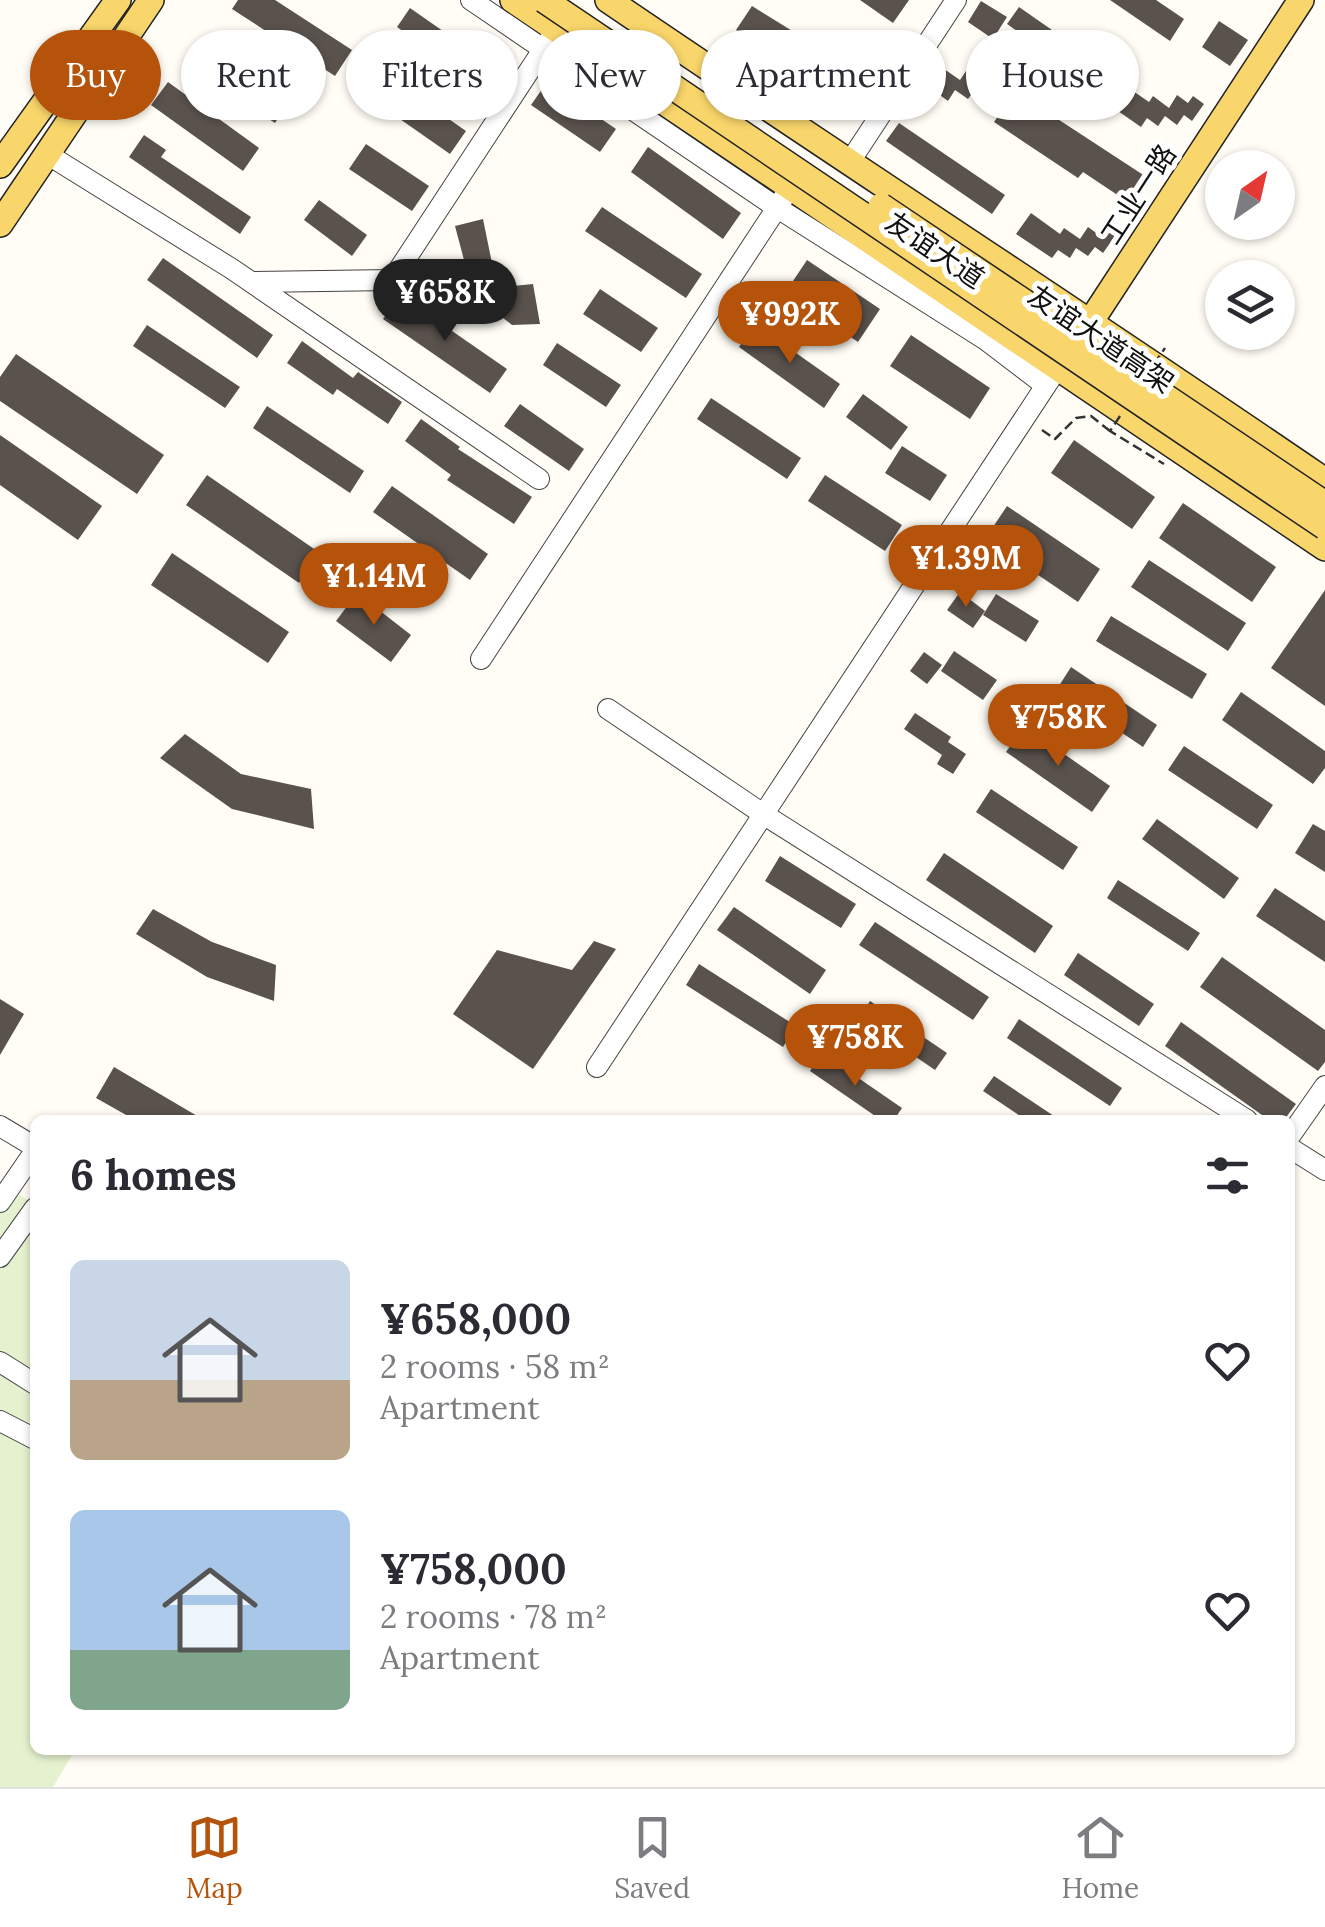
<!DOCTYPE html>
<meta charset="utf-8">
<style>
body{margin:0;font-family:Lora,"Noto Sans SC",serif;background:#f2f2f3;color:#2b2b33;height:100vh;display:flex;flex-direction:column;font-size:38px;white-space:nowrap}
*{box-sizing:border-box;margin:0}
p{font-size:32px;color:#7c7c81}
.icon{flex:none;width:55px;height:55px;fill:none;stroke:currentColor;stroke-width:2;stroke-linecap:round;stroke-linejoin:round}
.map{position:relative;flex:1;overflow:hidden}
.side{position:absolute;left:30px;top:1115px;width:1265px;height:640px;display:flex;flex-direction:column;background:#fff;border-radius:15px;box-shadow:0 2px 8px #0004}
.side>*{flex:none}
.banner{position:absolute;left:30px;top:30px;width:1265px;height:90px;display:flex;gap:20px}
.needle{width:65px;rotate:34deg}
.tools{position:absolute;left:1205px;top:150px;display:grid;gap:20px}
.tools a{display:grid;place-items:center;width:90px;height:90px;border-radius:50%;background:#fff;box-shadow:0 2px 8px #0004;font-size:50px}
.price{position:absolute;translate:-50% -85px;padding:0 22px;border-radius:35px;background:#b45309;color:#fff;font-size:32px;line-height:65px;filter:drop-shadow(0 2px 5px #0008)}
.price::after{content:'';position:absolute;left:50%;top:60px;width:30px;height:22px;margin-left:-15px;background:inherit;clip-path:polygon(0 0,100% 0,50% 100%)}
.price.on{background:#222;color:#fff}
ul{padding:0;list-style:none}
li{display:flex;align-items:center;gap:30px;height:250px;padding:0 40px}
li span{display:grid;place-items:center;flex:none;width:280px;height:200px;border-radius:15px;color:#555}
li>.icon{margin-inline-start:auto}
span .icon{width:120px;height:120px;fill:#fffc;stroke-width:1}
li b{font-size:42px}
h2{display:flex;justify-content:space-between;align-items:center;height:120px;padding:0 40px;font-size:42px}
.tag{padding:0 35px;border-radius:45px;background:#fff;box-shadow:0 2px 8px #0004;font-size:35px;line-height:90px}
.tag.on{background:#b45309;color:#fff}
.tab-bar{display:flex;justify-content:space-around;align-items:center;height:140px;border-top:2px solid #e1e1e2;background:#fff;font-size:28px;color:#7c7c81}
.tab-bar a{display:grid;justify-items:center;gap:5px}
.tab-bar .on{color:#b45309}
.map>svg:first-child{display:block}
</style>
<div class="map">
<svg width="1325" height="1787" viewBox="0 0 1325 1787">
<rect width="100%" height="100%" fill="#fffdf5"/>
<polygon fill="#e6f2cf" points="0,1184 35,1204 35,1750 75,1750 53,1787 0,1787"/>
<g fill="#5a524d">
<polygon points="238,0 275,0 352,50 335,76 232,9"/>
<polygon points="860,0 909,0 893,23"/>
<polygon points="1110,0 1156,0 1184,19 1170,41"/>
<polygon points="981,1 1007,17 993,39 968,22"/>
<polygon points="752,6 794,32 779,57 736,30"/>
<polygon points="1019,7 1095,60 1083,77 1007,24"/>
<polygon points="410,8 503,73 489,92 397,27"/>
<polygon points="1219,21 1248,40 1230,66 1202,47"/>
<polygon points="208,38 294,93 275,123 189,67"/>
<polygon points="817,47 858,75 836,107 795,79"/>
<polygon points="944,69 960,80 966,71 976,77 981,69 1151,180 1134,206 1083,172 1078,178 994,122 1003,109 974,91 968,99 955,90 948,101 937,93 932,101 918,92 932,72 939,76"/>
<polygon points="383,73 466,131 450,154 367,96"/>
<polygon points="168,82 259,148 243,171 151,105"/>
<polygon points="547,82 616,129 600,152 531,105"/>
<polygon points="1120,82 1149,102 1153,96 1169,108 1177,95 1188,103 1193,96 1204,104 1192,121 1184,115 1177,125 1165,116 1158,126 1147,118 1141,127 1105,102"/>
<polygon points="899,123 1005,195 992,214 886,141"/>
<polygon points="144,135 166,150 161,157 251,217 240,234 129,157"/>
<polygon points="366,144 429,186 412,211 349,169"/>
<polygon points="648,147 741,213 723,239 631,172"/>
<polygon points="319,200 367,235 352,256 304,220"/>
<polygon points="602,207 702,274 686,298 585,231"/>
<polygon points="1031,213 1060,234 1064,228 1080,239 1088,227 1099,235 1104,228 1115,236 1103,253 1095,247 1088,256 1076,248 1070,258 1058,250 1052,258 1016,234"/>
<polygon points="483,219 494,273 513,286 533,284 540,324 512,325 473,294 455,226"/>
<polygon points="163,258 273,335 257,358 147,280"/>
<polygon points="807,260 880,309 858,342 785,293"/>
<polygon points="600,289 658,328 641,352 583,314"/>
<polygon points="400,295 507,369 490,393 383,319"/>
<polygon points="755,324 840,384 824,408 739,347"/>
<polygon points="147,325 240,387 225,408 133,346"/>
<polygon points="911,335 990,388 970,419 890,366"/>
<polygon points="302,341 353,378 358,372 402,402 388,424 337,389 333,395 287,363"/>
<polygon points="557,343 621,385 606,407 543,365"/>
<polygon points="16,354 164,455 137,494 0,401 0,377"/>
<polygon points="863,394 908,427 891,450 846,417"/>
<polygon points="711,398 801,458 787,479 697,419"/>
<polygon points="520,404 584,449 569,471 504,426"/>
<polygon points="267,406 364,471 350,493 253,428"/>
<polygon points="421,419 460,447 458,449 532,497 514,524 447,480 451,475 405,441"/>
<polygon points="0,435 102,506 78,540 0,485"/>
<polygon points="1074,440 1155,497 1132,529 1051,473"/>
<polygon points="902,446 947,475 930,501 885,473"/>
<polygon points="207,475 320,553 299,583 186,505"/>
<polygon points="825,475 902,525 885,551 808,501"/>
<polygon points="392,486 488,554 470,580 373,512"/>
<polygon points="1183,503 1276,567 1252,602 1159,538"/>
<polygon points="1007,506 1100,569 1078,602 985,539"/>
<polygon points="172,553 289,632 268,663 151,585"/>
<polygon points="1149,560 1246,623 1228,651 1131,587"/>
<polygon points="1325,590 1325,706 1271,668"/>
<polygon points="960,592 985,611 973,628 947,610"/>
<polygon points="357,593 411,635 391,662 336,621"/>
<polygon points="996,594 1039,621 1026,642 983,615"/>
<polygon points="1111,616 1207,674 1192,699 1096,641"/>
<polygon points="954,651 997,680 983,700 941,671"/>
<polygon points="924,652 942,665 927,684 910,671"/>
<polygon points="1071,667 1157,725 1143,747 1057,689"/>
<polygon points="1241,692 1325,751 1325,768 1313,784 1222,720"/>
<polygon points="915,713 951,737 948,742 966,754 953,774 937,764 942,755 904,729"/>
<polygon points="1024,726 1110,786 1092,812 1006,752"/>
<polygon points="185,734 241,774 311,789 314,829 232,809 160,758"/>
<polygon points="1184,746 1273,805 1257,829 1168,770"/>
<polygon points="991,789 1078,847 1063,870 976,812"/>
<polygon points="1157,819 1239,878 1224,899 1142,839"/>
<polygon points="1313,824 1325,831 1325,872 1295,853"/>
<polygon points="944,853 1053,926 1035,953 926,880"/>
<polygon points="780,856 856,904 841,928 765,881"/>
<polygon points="1118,880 1200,933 1188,951 1107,898"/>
<polygon points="1275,888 1325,921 1325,962 1256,916"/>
<polygon points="734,907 826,970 810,994 717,930"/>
<polygon points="153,909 212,942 276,965 274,1001 207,977 136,934"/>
<polygon points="875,922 989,997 973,1020 859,945"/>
<polygon points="594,941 616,949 533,1069 453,1014 497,950 572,970"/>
<polygon points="1078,953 1154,1004 1139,1026 1064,975"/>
<polygon points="1222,957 1325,1030 1325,1062 1318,1071 1200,987"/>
<polygon points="699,964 796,1026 783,1047 686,985"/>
<polygon points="0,999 24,1014 0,1055"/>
<polygon points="870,1001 947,1053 935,1070 859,1018"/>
<polygon points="1019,1019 1122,1088 1110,1106 1007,1038"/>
<polygon points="1181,1022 1296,1104 1284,1120 1269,1120 1165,1046"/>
<polygon points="822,1053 902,1108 894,1120 881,1120 810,1071"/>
<polygon points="114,1067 204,1120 135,1120 96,1098"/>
<polygon points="994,1076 1060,1120 1026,1120 983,1091"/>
</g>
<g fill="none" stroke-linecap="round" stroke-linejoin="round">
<defs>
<g id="minor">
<polyline points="471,0 776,207 986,340 1045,385"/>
<polyline points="47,154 232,269 539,479"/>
<polyline points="849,163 956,0"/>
<polyline points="252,282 392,280 550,39"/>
<polyline points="481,659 784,197"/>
<polyline points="608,709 763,814 1247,1120"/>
<polyline points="597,1067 1066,355"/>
<polyline points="0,1126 35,1147"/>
<polyline points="1290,1136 1325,1086"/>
<polyline points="1290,1148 1325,1170"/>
<polyline points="0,1202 35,1151"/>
<polyline points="0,1257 35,1208"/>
<polyline points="0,1362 35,1384"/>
<polyline points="0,1421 35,1439"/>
</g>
<g id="major">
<polyline points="513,0 1325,548"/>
<path d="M608,0C846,162 1087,318 1325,481"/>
<polyline points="0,165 118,0"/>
<polyline points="0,224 151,0"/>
<polyline points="1091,321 1301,0"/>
</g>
</defs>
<use href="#minor" stroke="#444" stroke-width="22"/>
<use href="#major" stroke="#222" stroke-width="28"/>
<polyline stroke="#333" stroke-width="2.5" stroke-dasharray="10 5" stroke-linecap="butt" points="1042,430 1055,439 1076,418 1091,416 1110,431"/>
<use href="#minor" stroke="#fff" stroke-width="20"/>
<use href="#major" stroke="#f9d66b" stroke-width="25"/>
<defs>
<g id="major-bridge">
<polyline points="544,0 1325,527"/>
<polyline points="881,206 1325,504"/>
</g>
</defs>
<use href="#major-bridge" stroke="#222" stroke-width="28" stroke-linecap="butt"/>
<g stroke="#333" stroke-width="2.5" stroke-dasharray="10 5" stroke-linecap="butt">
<polyline points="1154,364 1165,348"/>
<polyline points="1120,416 1110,431 1164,464"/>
</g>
<use href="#major-bridge" stroke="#f9d66b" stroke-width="25"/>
</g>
<g text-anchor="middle" stroke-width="10" stroke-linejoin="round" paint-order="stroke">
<g font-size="28" fill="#111" stroke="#fff">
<text transform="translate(1138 194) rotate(-57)" y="10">工业一路</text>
<text transform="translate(935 250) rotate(34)" y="10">友谊大道</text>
<text transform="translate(1101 339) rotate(34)" y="10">友谊大道高架</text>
</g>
</g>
</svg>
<div class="tools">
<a><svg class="needle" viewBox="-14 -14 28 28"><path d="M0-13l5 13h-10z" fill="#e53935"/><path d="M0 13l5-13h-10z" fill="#7c7c81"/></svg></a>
<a><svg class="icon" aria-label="layers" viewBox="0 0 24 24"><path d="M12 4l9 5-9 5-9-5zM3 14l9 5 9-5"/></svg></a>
</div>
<b class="price on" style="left:445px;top:344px">¥658K</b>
<b class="price" style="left:790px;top:366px">¥992K</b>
<b class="price" style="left:966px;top:610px">¥1.39M</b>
<b class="price" style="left:374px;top:628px">¥1.14M</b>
<b class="price" style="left:1058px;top:769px">¥758K</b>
<b class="price" style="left:855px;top:1089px">¥758K</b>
<div class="banner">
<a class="tag on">Buy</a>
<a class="tag">Rent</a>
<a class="tag">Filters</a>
<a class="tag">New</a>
<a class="tag">Apartment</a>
<a class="tag">House</a>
</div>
<section class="side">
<h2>6 homes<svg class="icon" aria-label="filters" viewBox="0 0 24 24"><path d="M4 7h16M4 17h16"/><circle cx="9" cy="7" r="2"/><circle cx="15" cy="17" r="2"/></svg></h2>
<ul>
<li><span style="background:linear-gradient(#c9d6e8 60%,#b9a48a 0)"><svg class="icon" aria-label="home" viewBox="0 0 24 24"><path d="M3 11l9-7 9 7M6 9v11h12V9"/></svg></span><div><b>¥658,000</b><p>2 rooms · 58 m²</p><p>Apartment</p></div><svg class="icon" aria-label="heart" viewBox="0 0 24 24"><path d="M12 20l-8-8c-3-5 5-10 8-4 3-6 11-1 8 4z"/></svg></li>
<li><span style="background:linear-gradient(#a9c7e8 70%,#7fa58c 0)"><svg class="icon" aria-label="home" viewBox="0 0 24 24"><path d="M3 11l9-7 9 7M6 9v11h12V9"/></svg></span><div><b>¥758,000</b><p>2 rooms · 78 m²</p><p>Apartment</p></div><svg class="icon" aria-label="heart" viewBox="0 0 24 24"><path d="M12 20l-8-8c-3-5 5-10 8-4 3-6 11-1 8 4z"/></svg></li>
</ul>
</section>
</div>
<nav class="tab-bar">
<a class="on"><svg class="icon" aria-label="map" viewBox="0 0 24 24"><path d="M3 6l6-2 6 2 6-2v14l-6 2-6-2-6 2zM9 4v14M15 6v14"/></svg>Map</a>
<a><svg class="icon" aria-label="saved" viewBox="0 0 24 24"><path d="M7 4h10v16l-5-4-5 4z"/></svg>Saved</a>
<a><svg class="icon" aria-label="home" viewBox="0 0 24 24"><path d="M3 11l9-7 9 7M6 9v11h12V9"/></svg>Home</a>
</nav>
